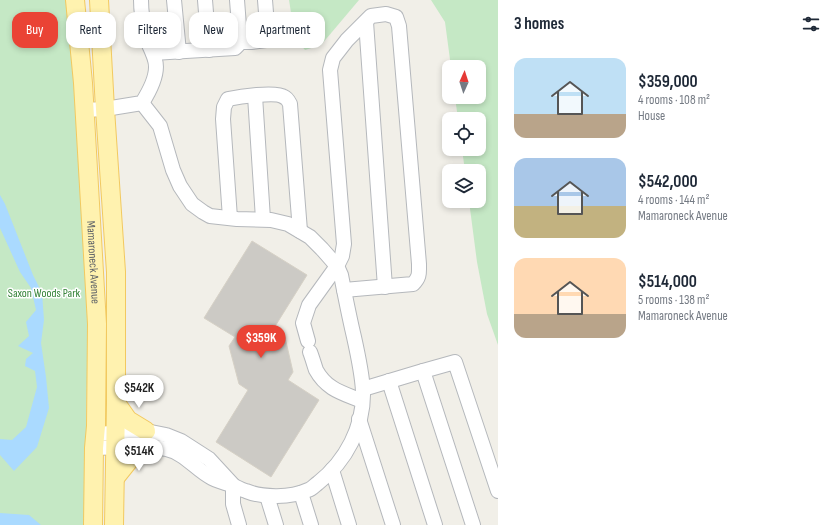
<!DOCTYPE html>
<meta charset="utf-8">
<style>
body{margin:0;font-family:"Sofia Sans Condensed",sans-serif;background:#f2f2f3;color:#1f2937;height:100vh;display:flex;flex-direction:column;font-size:15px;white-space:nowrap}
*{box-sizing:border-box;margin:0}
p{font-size:13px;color:#747a83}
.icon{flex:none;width:22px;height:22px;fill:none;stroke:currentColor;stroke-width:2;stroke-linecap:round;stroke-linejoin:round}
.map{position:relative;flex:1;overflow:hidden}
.panel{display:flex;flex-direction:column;background:#fff;width:340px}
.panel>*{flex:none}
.guide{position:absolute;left:12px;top:12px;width:380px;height:36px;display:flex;gap:8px}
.needle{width:26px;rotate:3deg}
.tools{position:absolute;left:442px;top:60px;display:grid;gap:8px}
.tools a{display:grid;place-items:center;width:44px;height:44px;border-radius:8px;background:#fff;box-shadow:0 2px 6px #0003;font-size:20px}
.price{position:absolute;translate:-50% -34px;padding:0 9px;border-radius:14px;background:#fff;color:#222;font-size:13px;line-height:26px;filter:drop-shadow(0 1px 2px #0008)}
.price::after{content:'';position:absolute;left:50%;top:24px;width:12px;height:9px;margin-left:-6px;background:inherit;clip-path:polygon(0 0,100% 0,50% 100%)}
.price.selected{background:#ea4335;color:#fff}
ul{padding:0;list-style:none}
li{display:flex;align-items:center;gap:12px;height:100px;padding:0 16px}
li span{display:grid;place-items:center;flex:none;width:112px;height:80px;border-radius:12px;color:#555}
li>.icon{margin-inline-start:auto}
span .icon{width:48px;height:48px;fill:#fffc;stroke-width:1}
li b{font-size:17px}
h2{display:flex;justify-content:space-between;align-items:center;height:48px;padding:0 16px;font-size:17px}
.tag{padding:0 14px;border-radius:12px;background:#fff;box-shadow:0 2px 6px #0003;font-size:14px;line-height:36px}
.tag.selected{background:#ea4335;color:#fff}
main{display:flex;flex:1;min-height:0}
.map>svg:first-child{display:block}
</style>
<main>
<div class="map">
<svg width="498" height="525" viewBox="0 0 498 525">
<rect width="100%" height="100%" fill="#f1efe8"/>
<g fill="#c5e8c5">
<polygon points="0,0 68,0 89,284 84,525 0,525"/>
<polygon points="289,0 359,0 321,45 305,50 295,38"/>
<polygon points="431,0 498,0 498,345 487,314 477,262 469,201 479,201 479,171 465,171 462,149 479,149 479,119 458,119 455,97 479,97 479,67 451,67 445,22"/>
</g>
<g fill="#aadaff">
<polygon points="0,195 5,204 33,275 42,293 44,320 41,343 46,377 49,408 37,447 14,471 0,455 0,439 12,440 26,427 37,387 35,371 25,366 26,359 33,353 18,346 29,336 26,322 36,310 31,288 20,272 0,228"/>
<polygon points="0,513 29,515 41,525 0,525"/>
</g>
<polygon fill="#cccac5" stroke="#d6d1c6" points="252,241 307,275 274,328 284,333 293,372 288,380 319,400 271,477 216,442 248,390 239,384 229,346 235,337 204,318"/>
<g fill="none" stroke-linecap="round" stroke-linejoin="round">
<defs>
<g id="minor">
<polyline points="174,0 179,52"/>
<polyline points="205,0 209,50"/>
<polyline points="366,22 385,287"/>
<polyline points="239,42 251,42 266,40 268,38 265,0"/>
<polyline points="153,53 235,48 238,45 240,39 237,0"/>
<polyline points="255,96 263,219"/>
<path d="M84,110L105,109L142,103C149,92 159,73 155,60C153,52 148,44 146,37C143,24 141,13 141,0"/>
<path d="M230,218L223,119L224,107L228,99C238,97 276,91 284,97C287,98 289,102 290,104L300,231"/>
<path d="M308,341L303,323L309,305L337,266L342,256L344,244L330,70L333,58L347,40L371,16L386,14L396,17L399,26L419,264C419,273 420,277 413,284L344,290"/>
<path d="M310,352C312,357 314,364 316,370C327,390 343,393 362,401"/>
<polyline points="423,371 455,362 498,491"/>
<polyline points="389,381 435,525"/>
<polyline points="363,389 423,371 473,525"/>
<polyline points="359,419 393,525"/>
<polyline points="95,434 146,431 166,435 181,441 209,459 233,485 233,504 239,525"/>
<path d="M94,448C116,448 145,444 166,449C185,453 196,470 212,478C218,481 225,483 232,485C237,487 241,490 246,491C263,498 291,498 308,490C312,489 315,485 318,483C346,461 364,427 363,391C362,373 358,355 354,337C349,316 345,295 341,275L337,266L322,249L310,237L288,224L271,220L237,219L210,216L203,212L192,204L180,186L173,170L160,126L142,103"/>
<polyline points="332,470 349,525"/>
<polyline points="301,493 311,525"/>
<polyline points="267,496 276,525"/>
</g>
<g id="major">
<path id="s1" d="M75,0L83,83L97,324L96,426L94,448L93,525"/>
<polyline points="99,0 105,109 116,272 116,403 114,525"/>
<polyline points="116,403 128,420 146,431"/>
<polyline points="115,478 135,453 144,446"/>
</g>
</defs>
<use href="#minor" stroke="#b5b8bc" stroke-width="16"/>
<use href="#major" stroke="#f2c960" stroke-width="20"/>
<use href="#minor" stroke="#fff" stroke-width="14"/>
<use href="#major" stroke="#fff2af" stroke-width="18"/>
</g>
<g text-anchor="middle" stroke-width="3" stroke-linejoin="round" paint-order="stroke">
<g font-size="12" fill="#5f6368" stroke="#fff">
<text dy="4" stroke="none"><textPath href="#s1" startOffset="263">Mamaroneck Avenue</textPath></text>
</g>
<g font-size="12" fill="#348238" stroke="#fff">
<text x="44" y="297">Saxon Woods Park</text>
</g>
</g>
</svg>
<div class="tools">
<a><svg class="needle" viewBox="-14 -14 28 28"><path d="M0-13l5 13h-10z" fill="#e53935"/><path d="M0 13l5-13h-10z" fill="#747a83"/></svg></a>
<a><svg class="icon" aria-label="locate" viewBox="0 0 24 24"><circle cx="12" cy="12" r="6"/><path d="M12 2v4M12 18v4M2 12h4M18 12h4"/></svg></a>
<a><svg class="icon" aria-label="layers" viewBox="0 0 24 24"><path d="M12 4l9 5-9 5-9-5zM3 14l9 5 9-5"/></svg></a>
</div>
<b class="price selected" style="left:261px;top:359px">$359K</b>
<b class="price" style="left:139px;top:409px">$542K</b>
<b class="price" style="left:139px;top:472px">$514K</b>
<div class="guide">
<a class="tag selected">Buy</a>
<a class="tag">Rent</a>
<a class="tag">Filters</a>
<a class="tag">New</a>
<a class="tag">Apartment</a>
</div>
</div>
<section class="panel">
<h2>3 homes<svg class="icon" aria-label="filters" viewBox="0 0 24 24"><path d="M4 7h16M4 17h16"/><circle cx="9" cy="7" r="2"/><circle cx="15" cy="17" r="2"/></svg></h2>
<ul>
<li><span style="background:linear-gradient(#bfe0f5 70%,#b9a48a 0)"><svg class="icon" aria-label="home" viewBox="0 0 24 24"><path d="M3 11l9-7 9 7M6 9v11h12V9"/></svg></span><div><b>$359,000</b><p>4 rooms · 108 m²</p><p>House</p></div></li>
<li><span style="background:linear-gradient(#a9c7e8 60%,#c2b280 0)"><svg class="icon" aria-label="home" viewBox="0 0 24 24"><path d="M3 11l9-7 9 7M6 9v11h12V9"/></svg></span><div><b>$542,000</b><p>4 rooms · 144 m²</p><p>Mamaroneck Avenue</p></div></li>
<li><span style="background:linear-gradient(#ffd9b3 70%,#b9a48a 0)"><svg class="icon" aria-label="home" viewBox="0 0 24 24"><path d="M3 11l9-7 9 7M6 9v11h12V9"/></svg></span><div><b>$514,000</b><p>5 rooms · 138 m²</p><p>Mamaroneck Avenue</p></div></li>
</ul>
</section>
</main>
